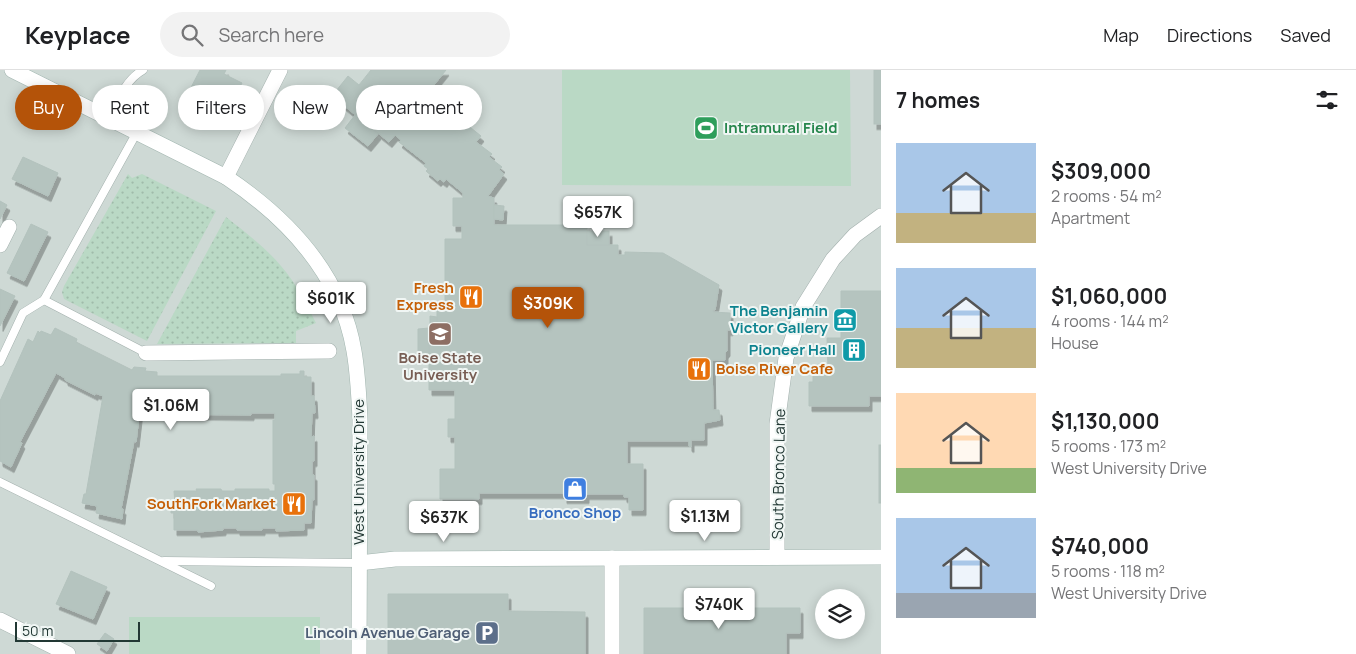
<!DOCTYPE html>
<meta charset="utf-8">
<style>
body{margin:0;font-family:Manrope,sans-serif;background:#f2f2f2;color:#202124;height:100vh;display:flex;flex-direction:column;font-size:19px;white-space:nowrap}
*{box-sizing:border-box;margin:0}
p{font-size:16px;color:#757577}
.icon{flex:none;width:28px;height:28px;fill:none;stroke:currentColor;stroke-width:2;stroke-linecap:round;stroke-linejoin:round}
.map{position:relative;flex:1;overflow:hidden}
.drawer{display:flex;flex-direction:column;background:#fff;width:475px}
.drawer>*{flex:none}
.guide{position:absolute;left:15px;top:15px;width:475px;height:45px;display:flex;gap:10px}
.tools{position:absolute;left:815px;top:519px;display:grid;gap:10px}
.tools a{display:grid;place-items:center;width:50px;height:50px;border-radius:50%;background:#fff;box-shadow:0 2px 12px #0003;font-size:25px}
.scale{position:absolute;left:15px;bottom:12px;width:125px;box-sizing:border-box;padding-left:5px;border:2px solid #223834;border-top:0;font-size:14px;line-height:18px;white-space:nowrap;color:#223834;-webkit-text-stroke:4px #f0f6f4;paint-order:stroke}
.price{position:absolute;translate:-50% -42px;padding:0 11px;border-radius:5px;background:#fff;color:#222;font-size:16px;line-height:32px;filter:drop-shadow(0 1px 2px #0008)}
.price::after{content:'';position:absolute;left:50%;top:30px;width:15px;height:11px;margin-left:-8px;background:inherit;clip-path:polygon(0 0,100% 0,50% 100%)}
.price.current{background:#b45309;color:#fff}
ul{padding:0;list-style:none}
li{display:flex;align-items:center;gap:15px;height:125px;padding:0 15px}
li span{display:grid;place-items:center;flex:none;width:140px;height:100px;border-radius:0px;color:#555}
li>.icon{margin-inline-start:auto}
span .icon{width:60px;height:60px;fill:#fffc;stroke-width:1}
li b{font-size:21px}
h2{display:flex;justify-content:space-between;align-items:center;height:60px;padding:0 15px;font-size:21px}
.tag{padding:0 18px;border-radius:22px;background:#fff;box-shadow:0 2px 12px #0003;font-size:18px;line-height:45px}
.tag.current{background:#b45309;color:#fff}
header{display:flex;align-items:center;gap:30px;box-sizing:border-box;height:70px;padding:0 25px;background:#fff;border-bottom:1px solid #e0e0e0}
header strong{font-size:24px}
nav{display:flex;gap:28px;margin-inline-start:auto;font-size:18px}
.search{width:350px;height:45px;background:#f2f2f2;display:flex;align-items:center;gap:12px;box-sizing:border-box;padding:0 18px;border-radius:28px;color:#757577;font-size:19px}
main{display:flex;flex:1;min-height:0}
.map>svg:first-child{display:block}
</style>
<header>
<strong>Keyplace</strong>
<div class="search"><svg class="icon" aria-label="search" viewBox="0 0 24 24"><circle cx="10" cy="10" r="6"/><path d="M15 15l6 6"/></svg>Search here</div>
<nav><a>Map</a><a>Directions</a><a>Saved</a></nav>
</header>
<main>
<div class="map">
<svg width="881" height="584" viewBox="0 0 881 584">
<defs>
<pattern id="grass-dots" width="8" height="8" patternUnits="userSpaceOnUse" patternTransform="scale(1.25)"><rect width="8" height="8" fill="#bad9c5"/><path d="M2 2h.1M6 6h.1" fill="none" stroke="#a0bbaa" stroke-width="1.8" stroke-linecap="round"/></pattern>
<filter id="shadow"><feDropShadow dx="3" dy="5.5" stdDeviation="0" flood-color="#0004"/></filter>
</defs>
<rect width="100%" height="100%" fill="#e0e9e6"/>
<path fill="#ced9d5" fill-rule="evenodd" d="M0,0H881V584H0ZM824,528H856V560H824Z"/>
<g fill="url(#grass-dots)">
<polygon points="128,104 132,108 142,104 216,141 147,271 64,229 62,222 64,216"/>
<path d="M226,147C245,162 265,177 281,196C296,213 306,233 316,253L296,261V273L157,274Z"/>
</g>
<g fill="#bad9c5">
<polygon points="562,0 850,0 851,116 562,115"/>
<rect x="129" y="547" width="191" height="37"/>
</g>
<g fill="#b5c4bf" stroke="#b3c2bd" filter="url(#shadow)">
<polygon points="200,0 226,0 224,4 242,13 222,52 183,33"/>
<polygon points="371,0 446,0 418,35 424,39 425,37 437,47 440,44 455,56 460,49 481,66 476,72 492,84 489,87 502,97 499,100 504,104 488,126 494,128 494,155 587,155 587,175 618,175 618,185 625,185 625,182 663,183 719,215 715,240 713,240 713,242 730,243 730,260 727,260 727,281 725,283 725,290 712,290 713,340 719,340 720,350 704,353 704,370 691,370 691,377 689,376 689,371 627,371 627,394 643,394 643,440 629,440 629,427 624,427 624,424 586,424 586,428 564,428 564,423 479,423 479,429 440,429 440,399 455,399 455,367 448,367 448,349 455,349 455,320 429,320 429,258 437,258 437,237 445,237 445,169 462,169 462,156 453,156 453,128 463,128 463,123 446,109 444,112 440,109 438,111 426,101 428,99 424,96 426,93 399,72 401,70 395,65 389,72 332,26 348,6 359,15"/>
<rect x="874" y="0" width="7" height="54"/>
<polygon points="355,45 378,64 368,76 345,58"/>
<polygon points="23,87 58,103 48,126 12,109"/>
<polygon points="0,131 7,135 0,149"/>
<polygon points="494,135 504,136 503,150 494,149"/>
<polygon points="31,154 48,162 24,211 7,203"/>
<rect x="587" y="161" width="22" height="14"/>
<polygon points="0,219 15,226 0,256"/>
<polygon points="841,221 881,221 881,326 869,326 869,336 809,336 809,312 813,312 813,303 819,302 815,301 815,295 820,294 823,299 828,299 827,268 841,268"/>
<polygon points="430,246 437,247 437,258 430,258"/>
<polygon points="55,258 77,269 76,272 132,300 134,297 146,298 145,301 157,302 157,306 281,306 281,304 300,304 300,301 304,301 304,307 311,307 311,326 314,326 315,343 312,343 311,367 314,366 314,391 312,391 312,405 314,405 314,430 312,429 311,453 304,453 304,460 276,461 276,458 262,458 262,460 237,460 237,458 223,458 223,460 198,462 198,460 174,460 174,443 171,443 171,435 175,435 174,421 197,421 196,419 221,419 222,421 235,421 235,419 269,419 269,421 275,421 275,414 273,414 273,350 275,350 275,343 251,343 251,345 156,344 156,338 140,338 136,372 134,371 121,439 123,439 122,449 96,443 97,436 82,433 84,424 86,424 103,326 95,323 95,325 65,310 65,308 56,303 20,372 22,373 11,397 0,391 0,331 28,269 33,272 38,261 40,263 41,261 51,265"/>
<polygon points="429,258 429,284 418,284 418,259"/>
<rect x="879" y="375" width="2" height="58"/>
<polygon points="71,501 107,517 93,549 56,534"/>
<polygon points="388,524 508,524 508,541 585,542 585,584 388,584"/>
<polygon points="644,538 800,538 800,563 786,563 786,584 644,584"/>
<polygon points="105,563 114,569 107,581 97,574"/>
</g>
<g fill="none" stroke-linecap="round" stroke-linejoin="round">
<defs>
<g id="lane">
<path d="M109,48C118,31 125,10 143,0"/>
<polyline points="44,230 146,283"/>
<polyline points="0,292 23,243 44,230 137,62"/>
<polyline points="0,412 211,516"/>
<polyline points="164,491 359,493"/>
</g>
<g id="street">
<polyline points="226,107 280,0"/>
<polyline points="0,175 9,157"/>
<polyline points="146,283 329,281"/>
<polyline points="777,487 777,354 786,288 803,237 833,189 855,165 881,146"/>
<polyline points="0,550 68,584"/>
<polyline points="612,584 612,488"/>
</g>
<g id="secondary">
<path d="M12,0L226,107C289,149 341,204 354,281C358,304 359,327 360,350L359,584"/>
<polyline points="359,493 395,489 881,487"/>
</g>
</defs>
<use href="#lane" stroke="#a3b0ad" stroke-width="9"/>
<use href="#street" stroke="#a3b0ad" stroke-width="16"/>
<use href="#secondary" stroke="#a0b4ae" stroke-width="16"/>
<use href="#lane" stroke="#fff" stroke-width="8"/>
<use href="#street" stroke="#fff" stroke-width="15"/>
<use href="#secondary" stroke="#fff" stroke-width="15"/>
</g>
<defs>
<symbol id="stadium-square" viewBox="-11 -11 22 22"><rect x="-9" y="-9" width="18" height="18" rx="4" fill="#2e9e5b" stroke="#f0f6f4"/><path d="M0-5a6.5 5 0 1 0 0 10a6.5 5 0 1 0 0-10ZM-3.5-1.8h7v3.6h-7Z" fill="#fff"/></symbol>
<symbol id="restaurant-square" viewBox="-11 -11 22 22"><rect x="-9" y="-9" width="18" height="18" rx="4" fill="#e8710a" stroke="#f0f6f4"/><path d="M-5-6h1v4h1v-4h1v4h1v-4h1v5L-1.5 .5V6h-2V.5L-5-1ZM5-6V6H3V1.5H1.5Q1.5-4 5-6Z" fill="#fff"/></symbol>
<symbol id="museum-square" viewBox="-11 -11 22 22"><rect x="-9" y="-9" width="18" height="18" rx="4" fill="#0f9aa8" stroke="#f0f6f4"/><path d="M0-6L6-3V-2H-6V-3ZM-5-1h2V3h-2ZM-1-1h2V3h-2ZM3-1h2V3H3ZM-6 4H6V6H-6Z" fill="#fff"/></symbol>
<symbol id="university-square" viewBox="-11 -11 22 22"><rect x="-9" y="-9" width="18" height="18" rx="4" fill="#8d6e63" stroke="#f0f6f4"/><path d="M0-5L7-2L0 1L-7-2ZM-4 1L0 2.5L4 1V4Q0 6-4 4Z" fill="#fff"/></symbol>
<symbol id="building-square" viewBox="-11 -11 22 22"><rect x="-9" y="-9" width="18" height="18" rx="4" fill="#0f9aa8" stroke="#f0f6f4"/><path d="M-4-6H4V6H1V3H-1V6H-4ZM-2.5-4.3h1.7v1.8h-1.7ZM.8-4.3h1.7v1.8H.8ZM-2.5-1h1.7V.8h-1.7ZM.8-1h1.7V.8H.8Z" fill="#fff"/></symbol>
<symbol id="shop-square" viewBox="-11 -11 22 22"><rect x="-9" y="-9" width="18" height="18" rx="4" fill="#3f7fe0" stroke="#f0f6f4"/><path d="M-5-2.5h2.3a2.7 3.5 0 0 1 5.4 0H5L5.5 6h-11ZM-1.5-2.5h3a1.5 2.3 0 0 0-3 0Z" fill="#fff"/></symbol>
<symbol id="parking-square" viewBox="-11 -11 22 22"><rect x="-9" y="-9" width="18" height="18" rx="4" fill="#5c6f8a" stroke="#f0f6f4"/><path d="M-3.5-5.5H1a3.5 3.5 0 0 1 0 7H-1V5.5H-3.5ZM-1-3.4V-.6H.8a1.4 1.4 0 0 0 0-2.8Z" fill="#fff"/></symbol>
</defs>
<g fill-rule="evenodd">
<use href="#stadium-square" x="692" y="44" width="28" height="28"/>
<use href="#restaurant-square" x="457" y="213" width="28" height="28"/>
<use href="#museum-square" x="831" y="236" width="28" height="28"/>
<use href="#university-square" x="426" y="250" width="28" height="28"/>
<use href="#building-square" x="840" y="266" width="28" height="28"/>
<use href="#restaurant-square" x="685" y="285" width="28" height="28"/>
<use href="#shop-square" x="561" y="405" width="28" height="28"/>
<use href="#restaurant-square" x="280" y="420" width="28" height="28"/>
<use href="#parking-square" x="473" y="549" width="28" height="28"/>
</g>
<g text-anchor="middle" stroke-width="4" stroke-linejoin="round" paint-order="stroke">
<g font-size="15" font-weight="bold" fill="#27864d" stroke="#f0f6f4" text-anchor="start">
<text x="724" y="63">Intramural Field</text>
</g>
<g font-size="15" font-weight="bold" fill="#c56008" stroke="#f0f6f4" text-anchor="end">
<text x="454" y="223">Fresh<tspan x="454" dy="17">Express</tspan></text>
<text x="716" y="304" text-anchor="start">Boise River Cafe</text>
<text x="276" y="439">SouthFork Market</text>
</g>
<g font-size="15" font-weight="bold" fill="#0d838f" stroke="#f0f6f4" text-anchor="end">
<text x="828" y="246">The Benjamin<tspan x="828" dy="17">Victor Gallery</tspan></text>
<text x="836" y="285">Pioneer Hall</text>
</g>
<g font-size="15" font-weight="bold" fill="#785e54" stroke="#f0f6f4">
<text x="440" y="293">Boise State<tspan x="440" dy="17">University</tspan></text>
</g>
<g font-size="15" fill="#223834" stroke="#f0f6f4">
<text transform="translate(359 402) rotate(-90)" y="5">West University Drive</text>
<text transform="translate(779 404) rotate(-89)" y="5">South Bronco Lane</text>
</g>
<g font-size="15" font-weight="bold" fill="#366cbe" stroke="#f0f6f4">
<text x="575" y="448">Bronco Shop</text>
</g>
<g font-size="15" font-weight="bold" fill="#4e5e75" stroke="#f0f6f4" text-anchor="end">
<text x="470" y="568">Lincoln Avenue Garage</text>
</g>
</g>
</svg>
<div class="tools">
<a><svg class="icon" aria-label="layers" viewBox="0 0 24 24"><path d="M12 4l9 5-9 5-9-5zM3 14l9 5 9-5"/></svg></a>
</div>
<div class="scale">50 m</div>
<b class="price" style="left:598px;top:168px">$657K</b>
<b class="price" style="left:331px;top:254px">$601K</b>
<b class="price current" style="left:548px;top:259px">$309K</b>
<b class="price" style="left:171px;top:361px">$1.06M</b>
<b class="price" style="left:705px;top:472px">$1.13M</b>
<b class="price" style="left:444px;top:473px">$637K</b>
<b class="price" style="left:719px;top:560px">$740K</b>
<div class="guide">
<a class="tag current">Buy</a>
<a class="tag">Rent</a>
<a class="tag">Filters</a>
<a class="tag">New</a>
<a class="tag">Apartment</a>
</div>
</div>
<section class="drawer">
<h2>7 homes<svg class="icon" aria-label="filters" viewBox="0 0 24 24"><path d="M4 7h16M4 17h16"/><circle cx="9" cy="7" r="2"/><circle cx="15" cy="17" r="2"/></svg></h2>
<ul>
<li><span style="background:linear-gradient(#a9c7e8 70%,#c2b280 0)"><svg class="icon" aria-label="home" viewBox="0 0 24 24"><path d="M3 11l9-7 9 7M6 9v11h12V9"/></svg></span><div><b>$309,000</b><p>2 rooms · 54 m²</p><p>Apartment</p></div></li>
<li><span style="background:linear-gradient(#a9c7e8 60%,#c2b280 0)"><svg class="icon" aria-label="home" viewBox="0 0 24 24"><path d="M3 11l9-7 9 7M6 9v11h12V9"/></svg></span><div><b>$1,060,000</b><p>4 rooms · 144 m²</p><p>House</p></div></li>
<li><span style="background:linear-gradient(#ffd9b3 75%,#8fb573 0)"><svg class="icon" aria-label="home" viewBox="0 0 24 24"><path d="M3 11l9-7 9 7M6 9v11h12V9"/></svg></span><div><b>$1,130,000</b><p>5 rooms · 173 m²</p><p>West University Drive</p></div></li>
<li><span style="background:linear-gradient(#a9c7e8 75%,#9aa5b1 0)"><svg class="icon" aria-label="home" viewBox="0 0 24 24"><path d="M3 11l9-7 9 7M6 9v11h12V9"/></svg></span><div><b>$740,000</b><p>5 rooms · 118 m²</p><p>West University Drive</p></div></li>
</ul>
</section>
</main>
